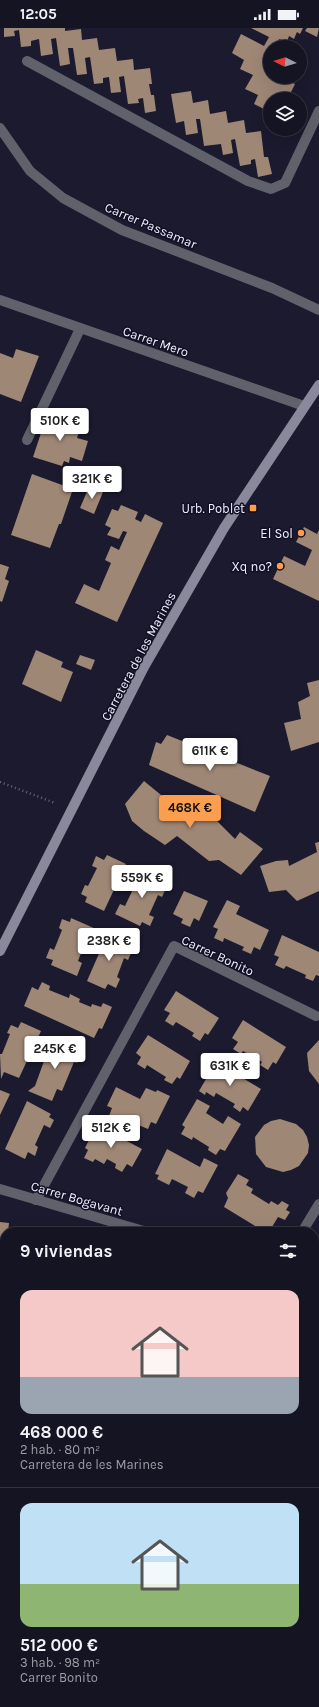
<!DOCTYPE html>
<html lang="es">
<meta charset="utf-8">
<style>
body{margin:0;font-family:Karla,sans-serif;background:#1d1d2a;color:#f1f3f6;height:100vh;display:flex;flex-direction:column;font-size:15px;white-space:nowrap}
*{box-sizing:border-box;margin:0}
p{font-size:13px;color:#9d9ea5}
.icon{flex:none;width:22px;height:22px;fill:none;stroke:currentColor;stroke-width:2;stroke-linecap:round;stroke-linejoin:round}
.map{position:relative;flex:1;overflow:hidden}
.details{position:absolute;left:0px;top:1199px;width:319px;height:480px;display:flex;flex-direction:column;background:#141422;border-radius:16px 16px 0 0;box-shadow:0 4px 16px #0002,0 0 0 1px #333340}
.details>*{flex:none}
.needle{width:26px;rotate:275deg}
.buttons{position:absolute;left:263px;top:12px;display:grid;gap:8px}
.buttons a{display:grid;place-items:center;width:44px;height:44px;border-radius:50%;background:#141422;box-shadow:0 4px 16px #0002,0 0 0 1px #333340;font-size:20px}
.price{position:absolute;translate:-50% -34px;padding:0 9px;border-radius:4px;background:#fff;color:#222;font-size:13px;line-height:26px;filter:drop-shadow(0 1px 2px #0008)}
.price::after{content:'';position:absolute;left:50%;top:24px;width:12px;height:9px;margin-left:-6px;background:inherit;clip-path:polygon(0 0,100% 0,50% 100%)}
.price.active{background:#fb9e50;color:#111}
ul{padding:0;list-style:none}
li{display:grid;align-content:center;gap:8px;height:212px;padding:0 20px}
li+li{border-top:1px solid #333340}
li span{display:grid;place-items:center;height:124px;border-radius:12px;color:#555}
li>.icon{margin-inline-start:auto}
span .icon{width:72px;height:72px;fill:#fffc;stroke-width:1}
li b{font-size:17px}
h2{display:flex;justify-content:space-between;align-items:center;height:48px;padding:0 20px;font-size:17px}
.status{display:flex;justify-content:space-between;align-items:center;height:28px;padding:0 20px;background:#141422;direction:ltr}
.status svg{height:11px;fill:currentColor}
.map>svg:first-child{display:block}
</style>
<div class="status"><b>12:05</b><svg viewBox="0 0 49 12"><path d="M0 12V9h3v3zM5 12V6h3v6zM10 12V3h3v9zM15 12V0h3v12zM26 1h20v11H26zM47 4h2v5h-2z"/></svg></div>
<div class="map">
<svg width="319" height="1679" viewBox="0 0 319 1679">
<rect width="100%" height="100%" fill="#1b1a2e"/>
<g fill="#9f8776">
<polygon points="4,0 65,0 65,3 81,1 82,12 97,10 99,22 115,20 117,33 133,31 134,42 150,40 152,56 149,56 151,67 154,67 156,83 145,85 143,70 138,71 139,75 128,76 124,48 119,49 121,64 111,65 109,49 103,50 103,55 94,56 90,29 85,30 87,46 77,47 73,20 68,20 70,36 60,38 56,10 51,11 53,26 41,28 39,11 31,13 31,18 21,19 19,2 14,3 15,8 4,9"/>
<polygon points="251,0 303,0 300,6 297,4 294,11 289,8 287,14 279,11 276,19 270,19 270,49 282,49 295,56 290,66 296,69 295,71 270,71 270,84 254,76 258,67 245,61 253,47 240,41 244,32 232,25 241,6 264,18 269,9"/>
<polygon points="307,0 319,0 317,9 305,3"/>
<polygon points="191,63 193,75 208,72 210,86 226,83 228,95 244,92 246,105 261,103 264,129 268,129 272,146 258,149 255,131 251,132 251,136 240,138 235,111 231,112 233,125 223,127 221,116 204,118 200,91 196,91 198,105 186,107 184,93 176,95 171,66"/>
<polygon points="16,321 39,328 21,374 0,366 0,325 13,330"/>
<polygon points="47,387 81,398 77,410 88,413 82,433 70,429 69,435 64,433 62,438 33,429"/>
<polygon points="32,446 73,461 61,496 59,496 50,520 11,507"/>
<polygon points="89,459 103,464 94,486 80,480"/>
<polygon points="121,477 138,484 135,491 141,494 145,486 163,495 117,594 75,575 84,556 99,563 111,535 105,532 111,518 119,522 127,504 123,503 119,511 107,507 111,500 105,497 112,481 118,483"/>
<polygon points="304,499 317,506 319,502 319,573 273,551 284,528 305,538 312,522 296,514"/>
<polygon points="0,536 9,539 5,551 9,553 2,574 0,573"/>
<polygon points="36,622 63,634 61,639 73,644 61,674 22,656"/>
<polygon points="80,627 95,632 91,642 76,636"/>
<polygon points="319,652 319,714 291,723 284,695 301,691 298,674 310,668 307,655"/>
<polygon points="167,707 270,748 255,784 149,737 156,714 161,716"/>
<polygon points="144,753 172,776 179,772 194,785 203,779 235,811 240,804 263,821 241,847 219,832 209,833 177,808 165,817 144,803 132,793 125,776"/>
<polygon points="319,814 319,863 297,873 286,862 269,864 260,838 276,833 288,832 289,838 317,824 315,815"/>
<polygon points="107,827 126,836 104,883 85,874 87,869 81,866 85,857 88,858 97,840 92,838 96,828 104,832"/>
<polygon points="137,840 162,851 160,857 166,860 162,869 158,867 149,887 154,889 150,898 142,894 140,898 115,886 120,876 125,878 137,853 132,851"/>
<polygon points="184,863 208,873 199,893 194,890 190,899 181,895 183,891 173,886"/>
<polygon points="227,872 240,878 236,886 269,902 260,922 254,919 251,926 242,922 244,919 224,910 223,914 214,910 218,901 213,899"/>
<polygon points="71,890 96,901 90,914 86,912 78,933 82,935 77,948 51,937 53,932 46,930 50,920 54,922 62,902 59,900 62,891 70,894"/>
<polygon points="108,905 127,914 125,919 132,923 128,932 124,930 117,949 120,951 116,960 108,956 105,961 87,953"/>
<polygon points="282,907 319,924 319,948 316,947 313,953 305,950 306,947 286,938 284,941 275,937 279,929 274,927"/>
<polygon points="42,954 50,958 49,962 69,970 70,966 80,971 79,974 91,979 92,976 101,979 103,975 112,979 102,1001 99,1000 94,1010 24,978 32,959 38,962"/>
<polygon points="176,963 219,990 208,1007 205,1005 200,1013 192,1008 194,1005 176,994 173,998 165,993 170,985 164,982"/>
<polygon points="243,992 286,1019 276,1036 273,1034 268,1042 260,1037 262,1034 243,1023 241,1026 233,1021 238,1014 232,1010"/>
<polygon points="21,994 41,1003 19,1050 4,1044 1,1051 0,1026 2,1026 10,1006 7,1005 11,997 18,1000"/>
<polygon points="148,1007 190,1033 180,1051 177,1049 172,1056 164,1052 166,1049 147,1037 145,1041 137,1036 141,1029 136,1025"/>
<polygon points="56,1010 75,1018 73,1024 81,1028 77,1035 74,1034 62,1063 57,1061 52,1073 28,1063 35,1058 48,1022 51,1022"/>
<polygon points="319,1012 319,1056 309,1043 307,1025"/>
<polygon points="216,1034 261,1061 248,1083 243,1079 240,1084 233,1079 235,1076 216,1065 214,1069 206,1064 205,1067 199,1063"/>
<polygon points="116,1059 140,1071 146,1060 156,1064 157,1062 170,1068 156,1096 151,1094 148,1101 136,1096 139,1092 132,1088 129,1092 118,1087 116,1092 109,1088 112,1080 107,1078"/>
<polygon points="0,1062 10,1066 0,1087"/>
<polygon points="197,1071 210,1078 206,1085 223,1096 228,1088 241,1096 225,1123 220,1121 216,1127 208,1122 209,1119 193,1109 192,1112 181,1106 185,1099 182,1097"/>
<polygon points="27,1073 51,1086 49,1089 54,1092 50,1100 44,1097 35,1117 38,1119 35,1128 28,1124 25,1131 5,1121"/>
<polygon points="280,1091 296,1096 303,1102 307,1109 309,1117 308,1125 299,1138 291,1142 283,1144 266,1139 256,1126 255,1109 264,1097 271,1093"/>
<polygon points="98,1094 112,1101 109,1107 117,1112 119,1109 142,1121 132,1139 127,1136 122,1144 115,1140 116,1136 107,1131 104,1136 95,1131 93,1134 84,1130 88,1122 85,1120"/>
<polygon points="167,1121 200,1139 204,1130 218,1137 203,1165 198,1163 194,1170 185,1165 188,1159 172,1151 169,1157 157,1151 159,1147 155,1146"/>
<polygon points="238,1146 249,1152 246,1157 253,1161 251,1165 269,1176 271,1173 278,1177 282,1173 289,1177 286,1182 290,1184 285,1192 278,1189 269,1204 265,1204 224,1179 228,1170 226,1165"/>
<polygon points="0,1194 9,1195 8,1204 5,1204 5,1225 2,1250 0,1250"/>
<polygon points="314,1294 319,1295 319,1331 314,1332"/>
<polygon points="0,1392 5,1400 5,1448 0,1441"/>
<polygon points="0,1494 5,1494 5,1526 0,1524"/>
<polygon points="314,1578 319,1579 319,1593 314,1591"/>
<polygon points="314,1610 319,1612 319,1630 314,1637"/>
<polygon points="271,1674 292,1674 289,1679 279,1679"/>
</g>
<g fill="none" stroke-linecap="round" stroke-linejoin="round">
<polyline stroke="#676679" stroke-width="2.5" stroke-dasharray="1 3" stroke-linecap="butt" points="0,754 55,775"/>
<g stroke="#61616c" stroke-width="10">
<polyline points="27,33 248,153 271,161 285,155 319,83"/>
<polyline points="27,412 80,301"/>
<polyline points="11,1679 12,1677"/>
</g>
<g stroke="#61616c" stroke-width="10">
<polyline points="0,100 30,143 63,170 122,202 272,260 319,282"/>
<polyline points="0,272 304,378"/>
<polyline points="0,1161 147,1204"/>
<polyline points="36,1172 174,918 316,988"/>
<polyline points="302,1204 319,1176"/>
<polyline points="314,1253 319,1254"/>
<polyline points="0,1380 5,1382"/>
<polyline points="314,1504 319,1496"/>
<polyline points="314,1525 319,1526"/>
<polyline points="0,1613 5,1615"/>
<polyline points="176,1674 190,1679"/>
<polyline points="212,1679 215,1674"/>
</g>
<polyline stroke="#89899b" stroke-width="10" points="0,923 144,639 224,500 319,357"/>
</g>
<g fill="#fb9e50" stroke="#121024" stroke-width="1.5">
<rect x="249" y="476" width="8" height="8" rx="2"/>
<circle cx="301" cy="505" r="4"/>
<circle cx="280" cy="538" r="4"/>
</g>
<g text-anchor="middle" stroke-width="3" stroke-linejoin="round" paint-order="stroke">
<g font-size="13" fill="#f0f0ff" stroke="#121024">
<text transform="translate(151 197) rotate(23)" y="5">Carrer Passamar</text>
<text transform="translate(156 313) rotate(19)" y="5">Carrer Mero</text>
<text transform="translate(138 628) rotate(-62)" y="5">Carretera de les Marines</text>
<text transform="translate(218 927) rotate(25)" y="5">Carrer Bonito</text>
<text transform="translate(77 1170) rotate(16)" y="5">Carrer Bogavant</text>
</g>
<g font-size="13" fill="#f0f0ff" stroke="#121024" text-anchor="end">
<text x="245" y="485">Urb. Poblet</text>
<text x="293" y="510">El Sol</text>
<text x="272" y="543">Xq no?</text>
</g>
</g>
</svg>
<div class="buttons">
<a><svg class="needle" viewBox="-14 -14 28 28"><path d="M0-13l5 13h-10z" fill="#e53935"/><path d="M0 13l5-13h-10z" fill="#9d9ea5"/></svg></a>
<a><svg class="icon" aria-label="layers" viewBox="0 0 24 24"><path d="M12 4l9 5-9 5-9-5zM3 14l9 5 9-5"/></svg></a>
</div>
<b class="price" style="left:60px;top:414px">510K €</b>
<b class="price" style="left:92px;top:472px">321K €</b>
<b class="price" style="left:210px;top:744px">611K €</b>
<b class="price active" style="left:190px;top:801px">468K €</b>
<b class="price" style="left:142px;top:871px">559K €</b>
<b class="price" style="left:109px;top:934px">238K €</b>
<b class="price" style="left:55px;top:1042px">245K €</b>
<b class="price" style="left:230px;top:1059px">631K €</b>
<b class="price" style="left:111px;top:1121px">512K €</b>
<section class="details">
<h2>9 viviendas<svg class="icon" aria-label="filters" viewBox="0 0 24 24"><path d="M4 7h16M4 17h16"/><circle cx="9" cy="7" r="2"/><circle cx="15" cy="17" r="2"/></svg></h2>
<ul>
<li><span style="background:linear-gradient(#f6c9c9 70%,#9aa5b1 0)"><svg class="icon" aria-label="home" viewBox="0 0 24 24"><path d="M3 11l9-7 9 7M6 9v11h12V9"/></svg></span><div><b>468 000 €</b><p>2 hab. · 80 m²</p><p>Carretera de les Marines</p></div></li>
<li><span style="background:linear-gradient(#bfe0f5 65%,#8fb573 0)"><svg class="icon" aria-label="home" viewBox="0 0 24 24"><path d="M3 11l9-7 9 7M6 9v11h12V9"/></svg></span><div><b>512 000 €</b><p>3 hab. · 98 m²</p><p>Carrer Bonito</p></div></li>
</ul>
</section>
</div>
